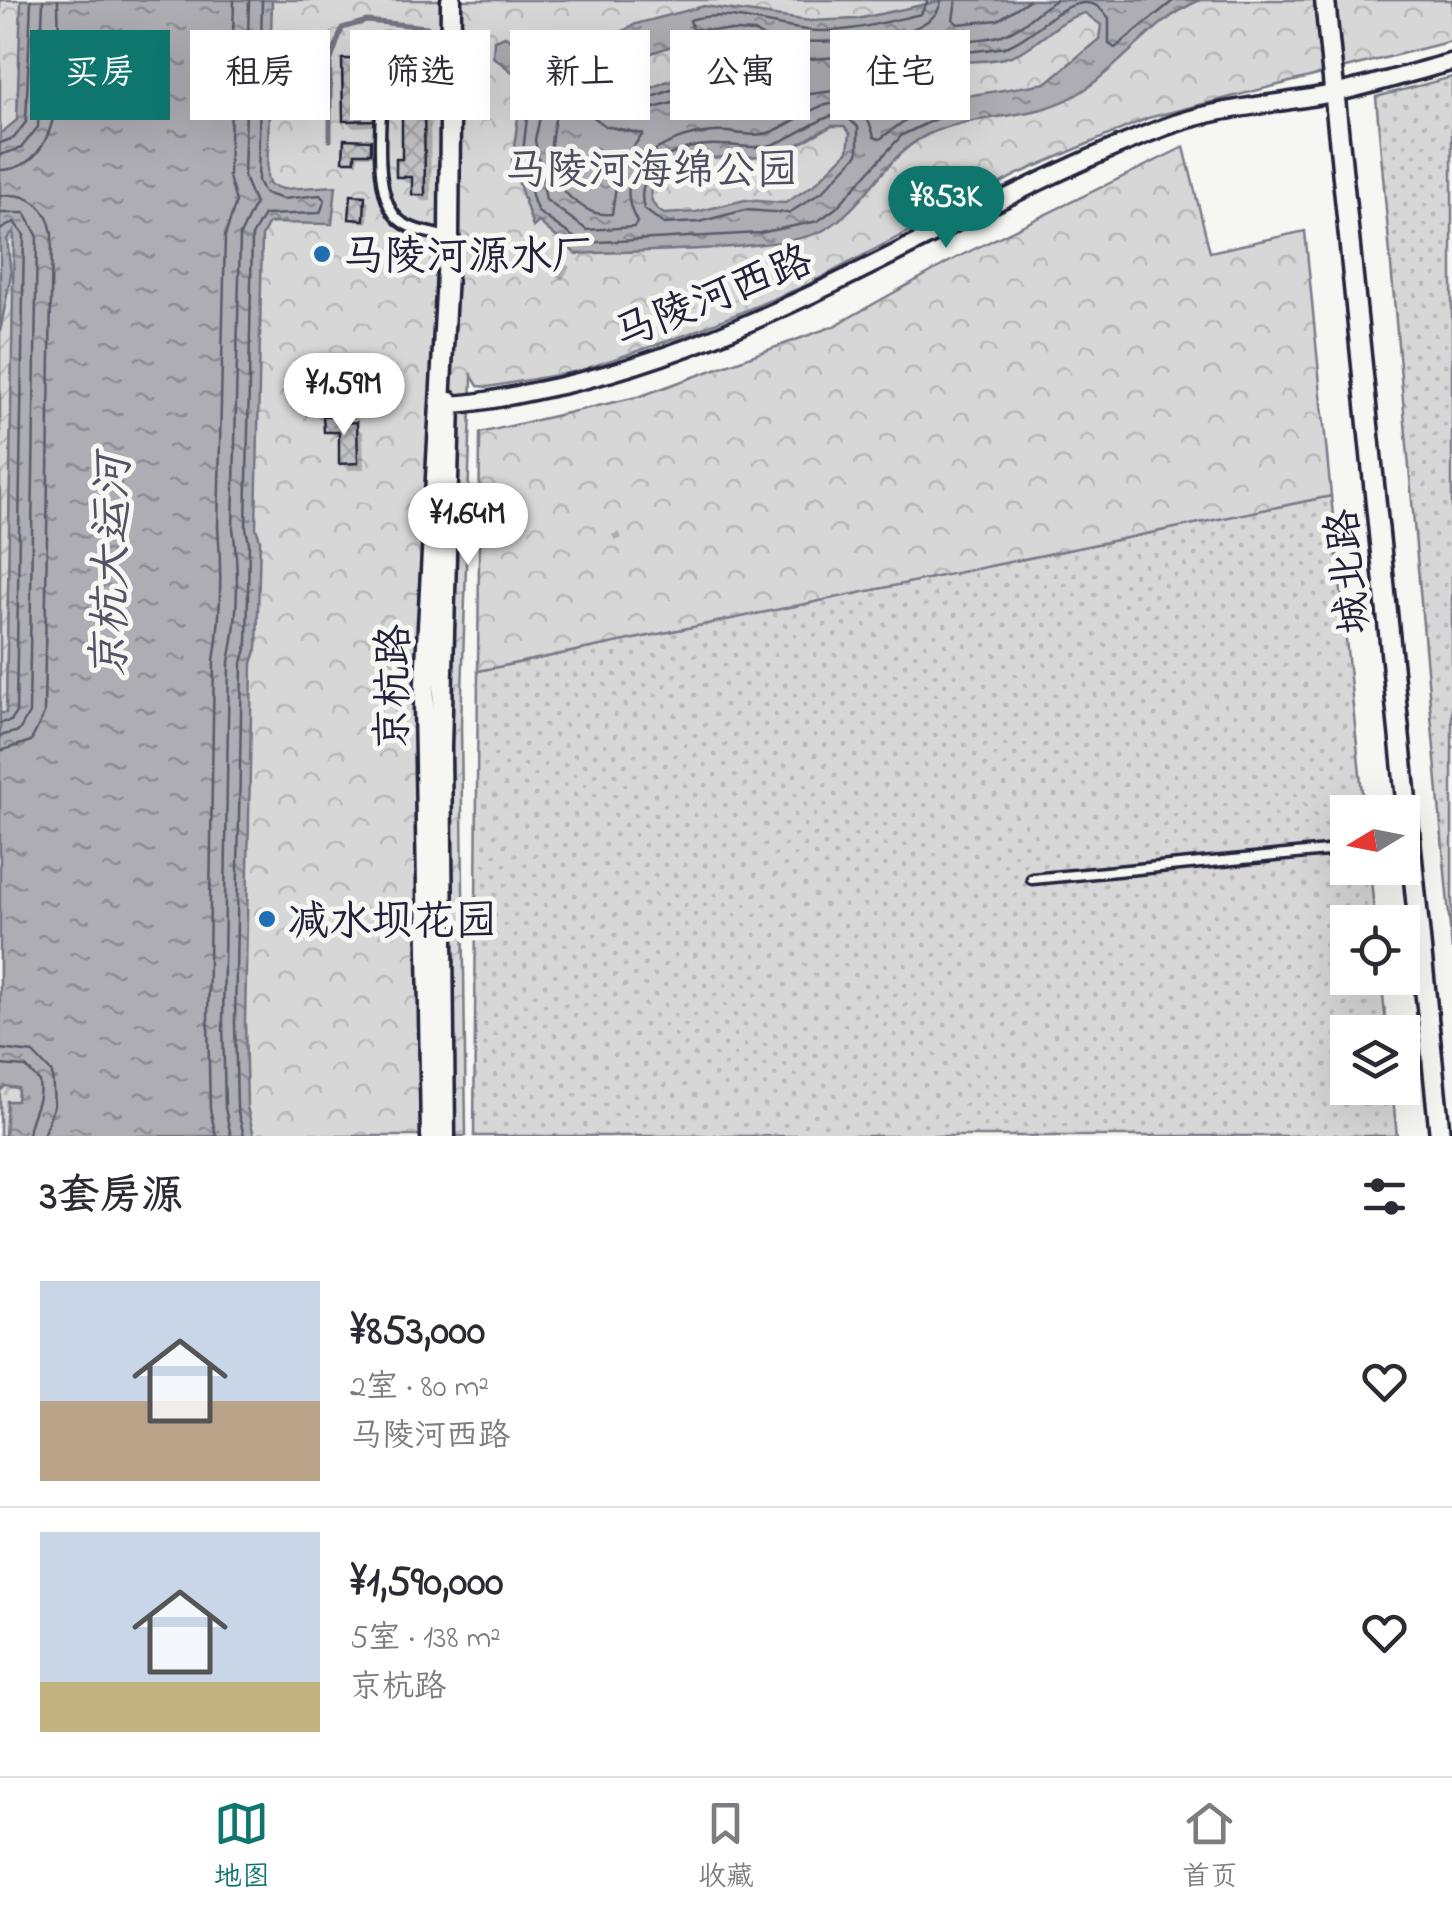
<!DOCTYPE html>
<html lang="zh">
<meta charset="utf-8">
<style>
body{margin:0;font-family:"Indie Flower","LXGW WenKai TC",sans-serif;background:#f2f2f3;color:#2b2b33;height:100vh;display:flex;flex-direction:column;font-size:38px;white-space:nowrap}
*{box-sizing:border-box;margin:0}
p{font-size:32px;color:#7c7c81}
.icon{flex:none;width:55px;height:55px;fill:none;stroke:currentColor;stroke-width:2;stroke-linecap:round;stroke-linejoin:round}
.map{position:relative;height:1136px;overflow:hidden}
.side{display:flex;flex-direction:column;background:#fff;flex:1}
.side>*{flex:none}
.top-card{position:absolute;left:30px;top:30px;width:1392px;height:90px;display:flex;gap:20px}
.needle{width:65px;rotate:260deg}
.tools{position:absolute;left:1330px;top:795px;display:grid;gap:20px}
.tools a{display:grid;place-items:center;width:90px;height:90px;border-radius:0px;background:#fff;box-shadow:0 10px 40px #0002;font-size:50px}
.price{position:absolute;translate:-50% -85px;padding:0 22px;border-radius:35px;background:#fff;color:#222;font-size:32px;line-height:65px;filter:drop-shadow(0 2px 5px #0008)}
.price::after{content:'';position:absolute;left:50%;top:60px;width:30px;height:22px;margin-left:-15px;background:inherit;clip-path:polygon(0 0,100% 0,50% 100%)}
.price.selected{background:#0f766e;color:#fff}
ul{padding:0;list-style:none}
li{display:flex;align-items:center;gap:30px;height:250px;padding:0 40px}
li+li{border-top:2px solid #e1e1e2}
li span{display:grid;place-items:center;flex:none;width:280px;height:200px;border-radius:0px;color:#555}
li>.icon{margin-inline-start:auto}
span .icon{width:120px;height:120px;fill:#fffc;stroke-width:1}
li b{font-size:42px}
h2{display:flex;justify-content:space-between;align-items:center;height:120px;padding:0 40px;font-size:42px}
.tag{padding:0 35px;border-radius:0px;background:#fff;box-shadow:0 10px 40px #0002;font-size:35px;line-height:90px}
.tag.selected{background:#0f766e;color:#fff}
.tabs{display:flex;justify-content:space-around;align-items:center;height:140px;border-top:2px solid #e1e1e2;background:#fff;font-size:28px;color:#7c7c81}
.tabs a{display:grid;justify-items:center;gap:5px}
.tabs .selected{color:#0f766e}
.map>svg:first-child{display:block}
</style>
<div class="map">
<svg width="1452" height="1136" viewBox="0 0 1452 1136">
<defs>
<pattern id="grass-dots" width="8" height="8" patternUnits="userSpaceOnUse" patternTransform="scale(2.5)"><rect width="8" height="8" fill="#d7d7d7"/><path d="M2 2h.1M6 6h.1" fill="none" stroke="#b8b8b9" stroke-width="1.8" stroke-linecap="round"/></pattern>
<pattern id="forest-crowns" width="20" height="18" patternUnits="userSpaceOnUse" patternTransform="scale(2.5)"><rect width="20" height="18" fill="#d7d7d7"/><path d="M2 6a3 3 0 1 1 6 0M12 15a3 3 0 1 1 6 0" fill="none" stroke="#b8b8b9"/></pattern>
<pattern id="garden-furrows" width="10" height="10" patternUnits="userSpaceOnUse" patternTransform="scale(2.5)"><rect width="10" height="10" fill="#d7d7d7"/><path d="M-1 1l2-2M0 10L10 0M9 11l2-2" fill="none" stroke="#b8b8b9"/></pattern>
<pattern id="water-ripples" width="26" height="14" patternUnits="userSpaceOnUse" patternTransform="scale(2.5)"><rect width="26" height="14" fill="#adadb3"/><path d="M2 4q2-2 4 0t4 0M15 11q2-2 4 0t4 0" fill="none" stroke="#8c8c93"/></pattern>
<pattern id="building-cross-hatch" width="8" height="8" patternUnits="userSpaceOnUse" patternTransform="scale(2.5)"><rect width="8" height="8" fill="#c2c2c4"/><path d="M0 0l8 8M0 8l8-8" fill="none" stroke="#a6a6a9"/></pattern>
</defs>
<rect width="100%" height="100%" fill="#f6f6f2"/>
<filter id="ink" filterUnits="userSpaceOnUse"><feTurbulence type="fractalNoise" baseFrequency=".01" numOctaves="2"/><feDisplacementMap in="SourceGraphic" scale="20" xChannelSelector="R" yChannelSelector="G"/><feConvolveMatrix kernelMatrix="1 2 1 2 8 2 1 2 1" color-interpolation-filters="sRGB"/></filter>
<g filter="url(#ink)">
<g fill="url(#grass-dots)" stroke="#7c7c89" stroke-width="2.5">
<polygon points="1452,77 1452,950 1376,97"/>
<polygon points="1331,496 1364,812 1348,812 1348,868 1370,868 1375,922 1348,922 1348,978 1381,978 1387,1032 1348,1032 1348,1088 1392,1088 1397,1136 474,1136 478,671"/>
</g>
<g fill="url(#forest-crowns)" stroke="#7c7c89" stroke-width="2.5">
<polygon points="0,0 1452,0 1452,41 1148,118 1018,174 805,286 688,334 579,371 488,387 478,386 472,376 461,725 466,1136 0,1136"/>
<polygon points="1184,147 1210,252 1305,231 1331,496 478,671 480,433 641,396 834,326 956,258"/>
</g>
<polygon fill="url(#garden-furrows)" stroke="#7c7c89" stroke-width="2.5" points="15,208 6,714 0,713 0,332 9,270 7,239"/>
<g fill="url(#water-ripples)" stroke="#757583" stroke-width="2.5" fill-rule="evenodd">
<polygon points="21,0 272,0 267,177 270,185 283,189 336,186 332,224 269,223 262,236 256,528 260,540 257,648 252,663 245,1022 247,1107 254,1136 5,1136 7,1101 17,1101 18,1088 5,1086 0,1091 0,713 6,713 14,231 7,239 11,274 0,332 0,134 17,120"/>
<path d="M945,0H1200C1152,21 1124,64 1081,92C1037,121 984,112 936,131C885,150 869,205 824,230C783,252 629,250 576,254L539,222L533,227L512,162L523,80L493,57L494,40L505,36L544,59L582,53L636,24L704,6L810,21L857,19ZM1085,13L1101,25L1099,39L1046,83L942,100L925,93L926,80C949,54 977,66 1008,57C1038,48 1055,20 1085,13ZM692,39L753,41L768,52L766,68C747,90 710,76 684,77C661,78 639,103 617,89L615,74L620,64ZM832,126H844L850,133L848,151L815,184L785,203L745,200L696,212L664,214C654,208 649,200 651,189C658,144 748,163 777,154C796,148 814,134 832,126Z"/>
</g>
<g fill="#0003">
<polygon points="372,62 380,69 380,126 352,127 345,120"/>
<polygon points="423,95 430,102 431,201 422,201 415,194 415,183 406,183 399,176"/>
<polygon points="370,142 374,156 358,156 358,164 346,160"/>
<polygon points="364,198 369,202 368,223 356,222 352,218"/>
<polygon points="557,258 570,267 562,280 549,270"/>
<polygon points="343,418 363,432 364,469 349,470 342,463 341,438 326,431"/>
<polygon points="619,532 622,538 615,541 612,535"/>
</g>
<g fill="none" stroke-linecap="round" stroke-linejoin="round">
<g stroke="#5a5a6b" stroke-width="2.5">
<path d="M928,0L921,14C884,22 844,35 806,30C769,26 727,9 690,20L692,29L755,32L775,44V72C749,105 712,79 678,88C659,93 645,103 625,104L607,91V56L546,69L533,67L522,160L534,202L538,212L582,243L760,233L818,221L836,208L902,135L940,117V111L918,100C893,46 981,55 1008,46C1035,36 1054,6 1083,3C1096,2 1101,9 1109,18V44L1115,48L1174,0"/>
<path d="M941,0C938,43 825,43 792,41L786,77L766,98L749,102L684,100L624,116L599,102L589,76L548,81L535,140L546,200L587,230L634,227L637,222C606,167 666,135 714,132C733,130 748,138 768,133C795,125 815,99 846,104C863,107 871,123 874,137L880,139L911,116L902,80C919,31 963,47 1002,35C1023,28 1037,10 1056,0"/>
<polyline points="956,0 953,20 958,24 998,20 1029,0"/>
<polygon points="896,48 898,54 887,77 890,107 886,113 849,89 795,96 808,59 860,56"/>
<path d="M575,92L590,114L605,126L643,134L619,165L612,214C595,215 590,212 576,202C540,176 550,134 561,96Z"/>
<path d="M831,116L847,117L858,127V154L822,192L789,213L745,210L699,222L664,224L644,209C632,166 680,142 720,145C737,145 749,149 767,146C789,141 809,124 831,116Z"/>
<polyline points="0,143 14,138 26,122 31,0"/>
<polyline points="0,155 21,148 38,127 43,0"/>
<path d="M0,170C72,168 58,51 58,0"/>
<path d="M0,196C28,191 49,207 52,235L44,714L31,741L0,751"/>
<polyline points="0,213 25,213 37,235 29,713 19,731 0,736"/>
<polyline points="0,230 14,222 24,235 16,712 11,721 0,723"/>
<polyline points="0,1049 33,1053 52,1073 54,1105 43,1136"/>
<path d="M0,1065L26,1067L39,1081C43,1103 29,1115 28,1136"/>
<path d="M216,1136L210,1109L208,1022L214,661C221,616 222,573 218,527L225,236L236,202L229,177L234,0"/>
<path d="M231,1136L225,1108L223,1022L229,662C238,619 239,571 233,528L240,235L255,204L244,177L249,0"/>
<polyline points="244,1136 237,1108 235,1022 242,663 247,645 249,543 246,528 252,236 264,215 320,213 325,200 320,195 283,199 264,193 258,181 262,0"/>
</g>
<polyline stroke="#757583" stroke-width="5" points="330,140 330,63 342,28 367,21 427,27"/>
</g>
<g fill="url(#building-cross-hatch)" stroke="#22223b" stroke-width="2.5">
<polygon points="342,59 374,59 374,120 343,121"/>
<polygon points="402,93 424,93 425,195 412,195 412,177 396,177 396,159 402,159"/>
<polygon points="344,139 371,140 371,153 355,153 355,161 343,161"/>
<polygon points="351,195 365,196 364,220 349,219"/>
<polygon points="344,415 344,423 357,422 358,463 339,464 339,432 324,432 323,416"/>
</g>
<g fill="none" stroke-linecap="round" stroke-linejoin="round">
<defs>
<g id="service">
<path d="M382,85C382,120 370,202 403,223C416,232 434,233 449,237"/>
<polyline points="1032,879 1348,849"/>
</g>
<path id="minor" d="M442,405C475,404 507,397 540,390C764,346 953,208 1165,127C1220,106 1278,105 1335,93C1374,85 1413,72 1452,62"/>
<g id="tertiary">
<polyline points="1325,0 1440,1136"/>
<polyline points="431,1136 424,701 449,237 451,0"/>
<polyline points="445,1136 441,748 450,402"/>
</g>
</defs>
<use href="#service" stroke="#22223b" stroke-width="15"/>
<use href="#minor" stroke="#22223b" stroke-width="22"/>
<use href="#tertiary" stroke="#22223b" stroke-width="25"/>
<use href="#service" stroke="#f6f6f2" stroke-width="8"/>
<use href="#minor" stroke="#f6f6f2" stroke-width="15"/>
<use href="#tertiary" stroke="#f6f6f2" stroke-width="18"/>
</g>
</g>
<g fill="#1f6fb2" stroke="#f6f6f2" stroke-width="4">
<circle cx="322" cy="254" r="10"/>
<circle cx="267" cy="919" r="10"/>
</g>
<g text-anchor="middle" stroke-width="10" stroke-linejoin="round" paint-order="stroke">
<g font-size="42" fill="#4f4f62" stroke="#f6f6f2">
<text x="651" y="183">马陵河海绵公园</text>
</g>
<g font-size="42" fill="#22223b" stroke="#f6f6f2" text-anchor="start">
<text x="342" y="269">马陵河源水厂</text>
<text x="287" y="934">减水坝花园</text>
</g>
<g font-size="42" fill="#22223b" stroke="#f6f6f2">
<text transform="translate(712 295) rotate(-22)" y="15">马陵河西路</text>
<text transform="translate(1346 572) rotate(-96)" y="15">城北路</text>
<text transform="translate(391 687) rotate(-89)" y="15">京杭路</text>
</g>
<g font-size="45" font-style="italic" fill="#535365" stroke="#f6f6f2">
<text transform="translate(109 567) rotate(-89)" y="16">京杭大运河</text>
</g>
</g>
</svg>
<div class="tools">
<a><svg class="needle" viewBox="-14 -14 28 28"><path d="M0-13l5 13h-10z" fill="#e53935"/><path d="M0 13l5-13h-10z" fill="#7c7c81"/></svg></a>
<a><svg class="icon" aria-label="locate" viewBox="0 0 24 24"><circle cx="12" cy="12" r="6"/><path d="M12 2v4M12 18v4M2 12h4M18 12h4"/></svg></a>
<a><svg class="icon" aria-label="layers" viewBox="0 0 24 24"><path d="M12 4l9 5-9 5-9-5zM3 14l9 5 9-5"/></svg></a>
</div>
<b class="price selected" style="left:946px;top:251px">¥853K</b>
<b class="price" style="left:344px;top:438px">¥1.59M</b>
<b class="price" style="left:468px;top:568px">¥1.64M</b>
<div class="top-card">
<a class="tag selected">买房</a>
<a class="tag">租房</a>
<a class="tag">筛选</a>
<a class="tag">新上</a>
<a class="tag">公寓</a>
<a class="tag">住宅</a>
</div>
</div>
<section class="side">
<h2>3套房源<svg class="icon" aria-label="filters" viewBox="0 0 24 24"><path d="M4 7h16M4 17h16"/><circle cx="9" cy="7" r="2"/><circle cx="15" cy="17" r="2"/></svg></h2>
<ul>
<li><span style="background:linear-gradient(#c9d6e8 60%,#b9a48a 0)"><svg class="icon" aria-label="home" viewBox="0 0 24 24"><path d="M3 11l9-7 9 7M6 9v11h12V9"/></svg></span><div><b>¥853,000</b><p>2室 · 80 m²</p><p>马陵河西路</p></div><svg class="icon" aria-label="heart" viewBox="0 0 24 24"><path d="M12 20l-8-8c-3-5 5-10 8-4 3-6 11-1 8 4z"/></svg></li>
<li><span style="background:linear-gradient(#c9d6e8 75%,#c2b280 0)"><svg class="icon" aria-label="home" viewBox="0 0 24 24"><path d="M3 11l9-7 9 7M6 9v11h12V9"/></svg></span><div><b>¥1,590,000</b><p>5室 · 138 m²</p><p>京杭路</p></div><svg class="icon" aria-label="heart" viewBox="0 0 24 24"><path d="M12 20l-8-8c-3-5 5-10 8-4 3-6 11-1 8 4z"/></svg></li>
</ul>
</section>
<nav class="tabs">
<a class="selected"><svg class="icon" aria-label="map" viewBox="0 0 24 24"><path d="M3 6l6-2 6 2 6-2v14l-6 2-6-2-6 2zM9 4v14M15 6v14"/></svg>地图</a>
<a><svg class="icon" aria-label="saved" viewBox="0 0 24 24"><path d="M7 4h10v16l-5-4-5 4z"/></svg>收藏</a>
<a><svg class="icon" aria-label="home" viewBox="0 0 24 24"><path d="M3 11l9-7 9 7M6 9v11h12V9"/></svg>首页</a>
</nav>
